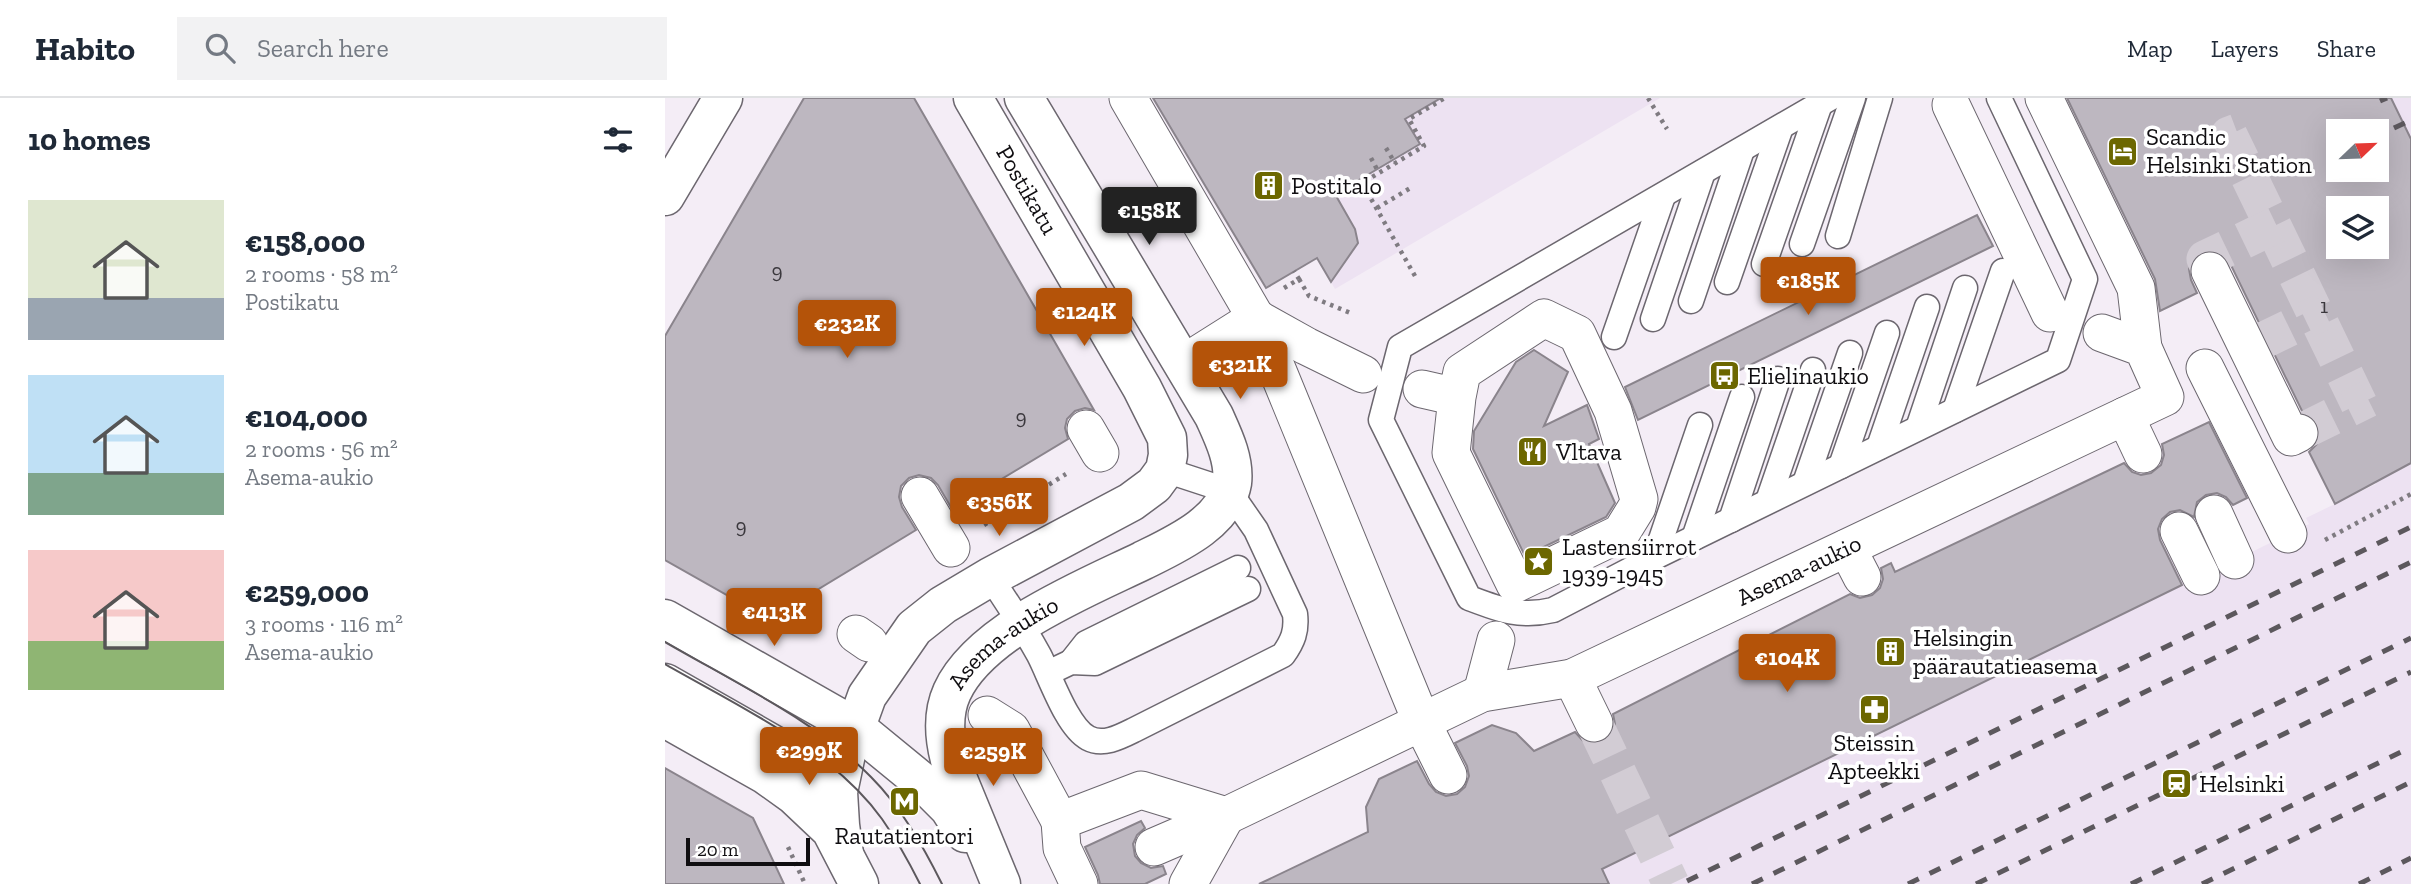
<!DOCTYPE html>
<meta charset="utf-8">
<style>
body{margin:0;font-family:"Zilla Slab",serif;background:#f2f2f3;color:#1f2937;height:100vh;display:flex;flex-direction:column;font-size:26px;white-space:nowrap}
*{box-sizing:border-box;margin:0}
p{font-size:23px;color:#747a83}
.icon{flex:none;width:38px;height:38px;fill:none;stroke:currentColor;stroke-width:2;stroke-linecap:round;stroke-linejoin:round}
.map{position:relative;flex:1;overflow:hidden}
.drawer{display:flex;flex-direction:column;background:#fff;width:665px}
.drawer>*{flex:none}
.needle{width:46px;rotate:67deg}
.fabs{position:absolute;left:1661px;top:21px;display:grid;gap:14px}
.fabs a{display:grid;place-items:center;width:63px;height:63px;border-radius:0px;background:#fff;box-shadow:0 7px 28px #0002;font-size:35px}
.scale{position:absolute;left:21px;bottom:18px;width:124px;box-sizing:border-box;padding-left:7px;border:4px solid #100e11;border-top:0;font-size:19px;line-height:24px;white-space:nowrap;color:#100e11;-webkit-text-stroke:5px #fff;paint-order:stroke}
.price{position:absolute;translate:-50% -60px;padding:0 16px;border-radius:7px;background:#b45309;color:#fff;font-size:23px;line-height:46px;filter:drop-shadow(0 2px 4px #0008)}
.price::after{content:'';position:absolute;left:50%;top:42px;width:21px;height:16px;margin-left:-10px;background:inherit;clip-path:polygon(0 0,100% 0,50% 100%)}
.price.active{background:#222;color:#fff}
ul{padding:0;list-style:none}
li{display:flex;align-items:center;gap:21px;height:175px;padding:0 28px}
li span{display:grid;place-items:center;flex:none;width:196px;height:140px;border-radius:0px;color:#555}
li>.icon{margin-inline-start:auto}
span .icon{width:84px;height:84px;fill:#fffc;stroke-width:1}
li b{font-size:30px}
h2{display:flex;justify-content:space-between;align-items:center;height:84px;padding:0 28px;font-size:30px}
header{display:flex;align-items:center;gap:42px;box-sizing:border-box;height:98px;padding:0 35px;background:#fff;border-bottom:2px solid #e0e1e3}
header strong{font-size:33px}
nav{display:flex;gap:38px;margin-inline-start:auto;font-size:24px}
.search{width:490px;height:63px;background:#f2f2f3;display:flex;align-items:center;gap:18px;box-sizing:border-box;padding:0 24px;border-radius:0px;color:#747a83;font-size:26px}
main{display:flex;flex:1;min-height:0}
.map>svg:first-child{display:block}
</style>
<header>
<strong>Habito</strong>
<div class="search"><svg class="icon" aria-label="search" viewBox="0 0 24 24"><circle cx="10" cy="10" r="6"/><path d="M15 15l6 6"/></svg>Search here</div>
<nav><a>Map</a><a>Layers</a><a>Share</a></nav>
</header>
<main>
<section class="drawer">
<h2>10 homes<svg class="icon" aria-label="filters" viewBox="0 0 24 24"><path d="M4 7h16M4 17h16"/><circle cx="9" cy="7" r="2"/><circle cx="15" cy="17" r="2"/></svg></h2>
<ul>
<li><span style="background:linear-gradient(#dfe7d0 70%,#9aa5b1 0)"><svg class="icon" aria-label="home" viewBox="0 0 24 24"><path d="M3 11l9-7 9 7M6 9v11h12V9"/></svg></span><div><b>€158,000</b><p>2 rooms · 58 m²</p><p>Postikatu</p></div></li>
<li><span style="background:linear-gradient(#bfe0f5 70%,#7fa58c 0)"><svg class="icon" aria-label="home" viewBox="0 0 24 24"><path d="M3 11l9-7 9 7M6 9v11h12V9"/></svg></span><div><b>€104,000</b><p>2 rooms · 56 m²</p><p>Asema-aukio</p></div></li>
<li><span style="background:linear-gradient(#f6c9c9 65%,#8fb573 0)"><svg class="icon" aria-label="home" viewBox="0 0 24 24"><path d="M3 11l9-7 9 7M6 9v11h12V9"/></svg></span><div><b>€259,000</b><p>3 rooms · 116 m²</p><p>Asema-aukio</p></div></li>
</ul>
</section>
<div class="map">
<svg width="1746" height="786" viewBox="0 0 1746 786">
<rect width="100%" height="100%" fill="#f4edf6"/>
<g fill="#ede2f2" fill-rule="evenodd">
<polygon points="488,0 995,0 670,191 652,160 601,190"/>
<path d="M1564,0H1746V786H607L610,785L608,779L949,615L1187,495L1211,473L1226,465L1230,474L1549,322L1586,398L1500,440L1521,486L1644,426L1641,420L1711,386L1688,337ZM1673,33H1712V72H1673ZM1673,110H1712V149H1673Z"/>
</g>
<g fill="#bdb7c0" stroke="#8a848c" stroke-width="2" fill-rule="evenodd">
<polygon points="139,0 249,0 429,312 420,310 410,313 402,321 400,330 403,341 287,411 273,387 266,380 254,377 244,380 236,388 234,399 237,409 251,432 104,521 0,462 0,238"/>
<polygon points="488,0 776,0 740,21 755,46 670,96 690,131 693,145 666,184 652,160 601,190"/>
<path d="M1402,0H1726L1746,41V365L1670,406L1644,354L1652,346L1655,337L1653,326L1646,318L1638,315L1564,163L1556,155L1547,152L1535,155L1527,162L1524,171L1526,182L1532,195L1495,213L1490,181ZM1673,33H1712V72H1673ZM1673,110H1712V149H1673Z"/>
<polygon points="1312,117 1328,148 973,322 960,289"/>
<polygon points="869,252 903,274 879,328 922,307 934,341 924,346 950,405 941,419 860,458 808,351 809,333 851,264"/>
<polygon points="1544,324 1582,400 1568,407 1561,399 1552,395 1541,397 1532,404 1529,419 1515,412 1505,414 1497,421 1493,431 1495,442 1517,487 937,771 944,786 594,786 703,734 701,709 714,681 752,663 764,686 771,694 781,698 792,696 800,689 804,678 802,668 790,645 827,627 851,635 869,653 910,634 918,643 927,646 938,644 947,636 950,626 948,616 1185,496 1195,500 1207,497 1215,490 1218,481 1216,470 1226,465 1230,474 1459,365 1467,374 1476,377 1486,375 1496,367 1499,357 1497,346"/>
<polygon points="0,670 88,720 119,786 0,786"/>
<polygon points="476,723 480,730 472,737 468,746 470,758 476,765 486,770 498,768 501,776 480,786 435,786 433,777 420,749"/>
</g>
<g fill="none" stroke-linecap="round" stroke-linejoin="round">
<g stroke="#d2ccd4" stroke-width="37" stroke-dasharray="37 18" stroke-linecap="butt">
<polyline points="1572,34 1564,37 1694,306"/>
<polyline points="1545,173 1540,161 1617,124"/>
<polyline points="1591,246 1659,213"/>
<polyline points="1634,335 1703,301"/>
<polyline points="929,625 1006,786"/>
</g>
<defs>
<g id="service">
<path d="M1165,0L735,249L716,322L804,500C833,511 855,520 888,512L990,459L1393,262L1420,181L1334,0"/>
<polyline points="1173,138 1215,0"/>
<polyline points="1137,146 1188,0"/>
<polyline points="1099,166 1155,6"/>
<polyline points="1062,184 1116,29"/>
<polyline points="1026,203 1077,52"/>
<polyline points="988,221 1038,74"/>
<polyline points="949,239 998,98"/>
<polyline points="1290,312 1338,173"/>
<polyline points="1253,330 1300,190"/>
<polyline points="1214,349 1262,209"/>
<polyline points="1176,368 1222,235"/>
<polyline points="1140,385 1185,255"/>
<polyline points="1103,403 1148,272"/>
<polyline points="1066,422 1113,281"/>
<polyline points="1029,440 1077,299"/>
<polyline points="990,459 1035,327"/>
<path d="M325,479C342,504 359,530 374,557C385,578 402,629 423,640C438,648 455,639 469,632L618,557C628,543 632,533 630,516L591,432L564,393L500,372"/>
<polyline points="406,564 421,545 573,470"/>
<polyline points="383,575 406,564 430,565 583,491"/>
</g>
<g id="pedestrian">
<polyline points="463,0 591,220 757,625 783,677"/>
<polyline points="1379,0 1471,190 1478,250"/>
<polyline points="1286,7 1385,215"/>
<polyline points="1545,173 1626,339 1634,335"/>
<polyline points="591,220 641,248 698,276"/>
<polyline points="534,256 591,220"/>
<polyline points="1540,270 1623,436"/>
<polyline points="757,291 792,299 797,274 879,220 912,236 948,313 974,401 972,409 956,435 850,486 786,355 792,299"/>
<polyline points="1460,318 1478,356"/>
<polyline points="421,331 435,355"/>
<polyline points="255,398 286,450"/>
<polyline points="1549,416 1570,462"/>
<polyline points="1514,433 1536,478"/>
<polyline points="1182,450 1197,479"/>
<polyline points="191,536 204,545"/>
<polyline points="907,580 929,625"/>
<polyline points="817,595 831,542"/>
<polyline points="322,617 346,632 395,723"/>
<path id="s1" d="M489,749L561,718L817,595L907,580L1500,299L1478,250L1437,235"/>
<polyline points="414,786 397,750 395,723 476,692 561,718"/>
<polyline points="523,786 561,718"/>
</g>
<polyline id="minor" points="0,585 114,650 138,674 164,728"/>
<g id="secondary">
<polyline points="0,521 190,629 262,688 284,710 300,735"/>
<polyline points="0,620 101,677 129,697 166,732 194,786"/>
<polyline points="179,756 175,727 173,694 181,656 202,598 249,530 278,507 325,479 466,404 489,387 500,372 503,357 502,340 477,290 308,0"/>
<path id="s2" d="M336,786L285,662C279,639 277,616 287,594C315,533 419,491 477,463C509,447 560,425 567,385C570,362 558,338 549,318L359,0"/>
</g>
<polyline id="primary" points="0,98 58,0"/>
</defs>
<use href="#service" stroke="#6c676f" stroke-width="27"/>
<use href="#pedestrian" stroke="#6c676f" stroke-width="39"/>
<use href="#minor" stroke="#6c676f" stroke-width="41"/>
<use href="#secondary" stroke="#6c676f" stroke-width="41"/>
<use href="#primary" stroke="#6c676f" stroke-width="41"/>
<g stroke="#7f7b81" stroke-width="4.5" stroke-dasharray="3.5 5" stroke-linecap="butt">
<polyline points="983,0 1002,31"/>
<polyline points="721,50 730,65"/>
<polyline points="706,60 714,75"/>
<polyline points="712,110 747,89"/>
<polyline points="750,178 697,85 759,48 744,21 780,0"/>
<polyline points="634,181 644,198 688,216"/>
<polyline points="619,190 634,181 629,173"/>
<polyline points="319,427 401,376"/>
<polyline points="1660,442 1746,396"/>
<polyline points="123,749 140,786"/>
</g>
<use href="#service" stroke="#fff" stroke-width="24"/>
<use href="#pedestrian" stroke="#fff" stroke-width="37"/>
<use href="#minor" stroke="#fff" stroke-width="38"/>
<use href="#secondary" stroke="#fff" stroke-width="38"/>
<use href="#primary" stroke="#fff" stroke-width="38"/>
<g stroke="#5c585d" stroke-width="2">
<path d="M0,544C69,584 150,622 206,679C236,709 258,748 277,786"/>
<path d="M0,566C73,608 167,651 217,721C231,741 244,764 255,786"/>
</g>
<g stroke="#5c585d" stroke-width="5" stroke-dasharray="12 12" stroke-linecap="butt">
<polyline points="1715,3 1722,0"/>
<polyline points="1729,30 1746,22"/>
<polyline points="1022,783 1746,429"/>
<polyline points="1087,786 1746,464"/>
<polyline points="1243,786 1746,540"/>
<polyline points="1311,786 1746,574"/>
<polyline points="1466,786 1746,649"/>
<polyline points="1537,786 1746,684"/>
<polyline points="1694,786 1746,760"/>
</g>
</g>
<defs>
<symbol id="hotel-square" viewBox="-11 -11 22 22"><rect x="-9" y="-9" width="18" height="18" rx="4" fill="#6c6700" stroke="#fff"/><path d="M-6-4.5h1.5V1H6V5H4.5V3h-9V5H-6ZM-4 0a1.8 1.8 0 1 1 3.6 0ZM.5 0V-2.5h3Q6-2.5 6 0Z" fill="#fff"/></symbol>
<symbol id="building-square" viewBox="-11 -11 22 22"><rect x="-9" y="-9" width="18" height="18" rx="4" fill="#6c6700" stroke="#fff"/><path d="M-4-6H4V6H1V3H-1V6H-4ZM-2.5-4.3h1.7v1.8h-1.7ZM.8-4.3h1.7v1.8H.8ZM-2.5-1h1.7V.8h-1.7ZM.8-1h1.7V.8H.8Z" fill="#fff"/></symbol>
<symbol id="bus-square" viewBox="-11 -11 22 22"><rect x="-9" y="-9" width="18" height="18" rx="4" fill="#6c6700" stroke="#fff"/><path d="M-5-6H5V4H4V6H2V4H-2V6H-4V4H-5ZM-3.5-4V0h7V-4ZM-3.5 1.2v1.5H-2V1.2ZM2 1.2v1.5H3.5V1.2Z" fill="#fff"/></symbol>
<symbol id="restaurant-square" viewBox="-11 -11 22 22"><rect x="-9" y="-9" width="18" height="18" rx="4" fill="#6c6700" stroke="#fff"/><path d="M-5-6h1v4h1v-4h1v4h1v-4h1v5L-1.5 .5V6h-2V.5L-5-1ZM5-6V6H3V1.5H1.5Q1.5-4 5-6Z" fill="#fff"/></symbol>
<symbol id="sight-square" viewBox="-11 -11 22 22"><rect x="-9" y="-9" width="18" height="18" rx="4" fill="#6c6700" stroke="#fff"/><path d="M0-6L1.8-2.2L6-1.7L2.9 1.2L3.7 5.4L0 3.3L-3.7 5.4L-2.9 1.2L-6-1.7L-1.8-2.2Z" fill="#fff"/></symbol>
<symbol id="pharmacy-square" viewBox="-11 -11 22 22"><rect x="-9" y="-9" width="18" height="18" rx="4" fill="#6c6700" stroke="#fff"/><path d="M-2-6h4v4h4v4h-4v4h-4v-4h-4v-4h4Z" fill="#fff"/></symbol>
<symbol id="station-square" viewBox="-11 -11 22 22"><rect x="-9" y="-9" width="18" height="18" rx="4" fill="#6c6700" stroke="#fff"/><path d="M-3-6H3Q5-6 5-4V2Q5 4 3 4L4.5 6H3L1.5 4h-3L-3 6H-4.5L-3 4Q-5 4-5 2V-4Q-5-6-3-6ZM-3.5-4v3h7v-3ZM-3.5 1v1.5H-2V1ZM2 1v1.5H3.5V1Z" fill="#fff"/></symbol>
<symbol id="metro-square" viewBox="-11 -11 22 22"><rect x="-9" y="-9" width="18" height="18" rx="4" fill="#6c6700" stroke="#fff"/><path d="M-5.5 5V-5H-3L0 0L3-5H5.5V5H3V-.5L0 4L-3-.5V5Z" fill="#fff"/></symbol>
</defs>
<g fill-rule="evenodd">
<use href="#hotel-square" x="1440" y="36" width="35" height="35"/>
<use href="#building-square" x="586" y="70" width="35" height="35"/>
<use href="#bus-square" x="1042" y="260" width="35" height="35"/>
<use href="#restaurant-square" x="850" y="336" width="35" height="35"/>
<use href="#sight-square" x="856" y="446" width="35" height="35"/>
<use href="#building-square" x="1208" y="536" width="35" height="35"/>
<use href="#pharmacy-square" x="1192" y="594" width="35" height="35"/>
<use href="#station-square" x="1494" y="668" width="35" height="35"/>
<use href="#metro-square" x="222" y="686" width="35" height="35"/>
</g>
<g text-anchor="middle" stroke-width="7" stroke-linejoin="round" paint-order="stroke">
<g font-size="21" fill="#3b383d">
<text x="112" y="180">9</text>
<text x="1659" y="215">1</text>
<text x="356" y="326">9</text>
<text x="76" y="435">9</text>
</g>
<g font-size="24" fill="#100e11" stroke="#fff" text-anchor="start">
<text x="1481" y="47">Scandic<tspan x="1481" dy="28">Helsinki Station</tspan></text>
<text x="626" y="96">Postitalo</text>
<text x="1082" y="286">Elielinaukio</text>
<text x="891" y="362">Vltava</text>
<text x="897" y="457">Lastensiirrot<tspan x="897" dy="28">1939-1945</tspan></text>
<text x="1248" y="548">Helsingin<tspan x="1248" dy="28">päärautatieasema</tspan></text>
<text x="1209" y="653" text-anchor="middle">Steissin<tspan x="1209" dy="28">Apteekki</tspan></text>
<text x="1534" y="694">Helsinki</text>
<text x="239" y="746" text-anchor="middle">Rautatientori</text>
</g>
<g font-size="24" fill="#100e11" stroke="#fff">
<text transform="translate(362 92) rotate(60)" y="8">Postikatu</text>
<text dy="8" stroke="none"><textPath href="#s1" startOffset="705">Asema-aukio</textPath></text>
<text dy="8" stroke="none"><textPath href="#s2" startOffset="276">Asema-aukio</textPath></text>
</g>
</g>
</svg>
<div class="fabs">
<a><svg class="needle" viewBox="-14 -14 28 28"><path d="M0-13l5 13h-10z" fill="#e53935"/><path d="M0 13l5-13h-10z" fill="#747a83"/></svg></a>
<a><svg class="icon" aria-label="layers" viewBox="0 0 24 24"><path d="M12 4l9 5-9 5-9-5zM3 14l9 5 9-5"/></svg></a>
</div>
<div class="scale">20 m</div>
<b class="price active" style="left:484px;top:149px">€158K</b>
<b class="price" style="left:1143px;top:219px">€185K</b>
<b class="price" style="left:419px;top:250px">€124K</b>
<b class="price" style="left:182px;top:262px">€232K</b>
<b class="price" style="left:575px;top:303px">€321K</b>
<b class="price" style="left:334px;top:440px">€356K</b>
<b class="price" style="left:109px;top:550px">€413K</b>
<b class="price" style="left:1122px;top:596px">€104K</b>
<b class="price" style="left:144px;top:689px">€299K</b>
<b class="price" style="left:328px;top:690px">€259K</b>
</div>
</main>
